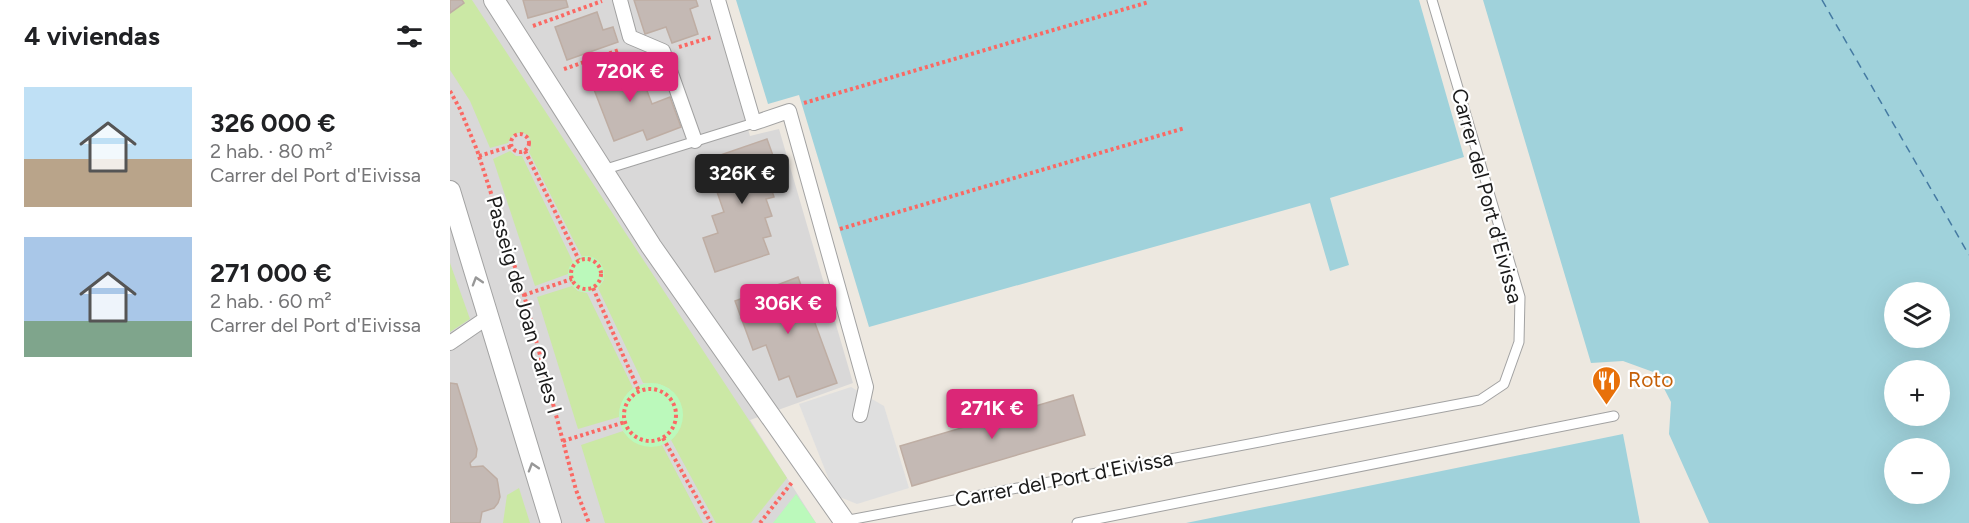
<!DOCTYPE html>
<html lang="es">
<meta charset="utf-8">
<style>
body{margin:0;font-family:Figtree,sans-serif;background:#f6f6f6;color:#202124;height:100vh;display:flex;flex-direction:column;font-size:22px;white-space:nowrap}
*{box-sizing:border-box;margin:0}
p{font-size:20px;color:#757577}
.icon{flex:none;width:33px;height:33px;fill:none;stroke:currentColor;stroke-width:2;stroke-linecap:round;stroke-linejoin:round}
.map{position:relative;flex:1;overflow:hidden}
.side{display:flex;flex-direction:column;background:#fff;width:450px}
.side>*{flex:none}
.buttons{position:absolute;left:1434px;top:282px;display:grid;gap:12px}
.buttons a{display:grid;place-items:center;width:66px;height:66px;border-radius:50%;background:#fff;box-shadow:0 6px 24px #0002;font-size:30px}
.price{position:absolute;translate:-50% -51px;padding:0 14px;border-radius:6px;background:#db2777;color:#fff;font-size:20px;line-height:39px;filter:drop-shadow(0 2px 3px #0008)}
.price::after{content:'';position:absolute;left:50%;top:36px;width:18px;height:14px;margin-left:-9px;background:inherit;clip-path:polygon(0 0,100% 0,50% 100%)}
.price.selected{background:#222;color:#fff}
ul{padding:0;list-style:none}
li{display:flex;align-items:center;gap:18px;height:150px;padding:0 24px}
li span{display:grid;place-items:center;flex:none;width:168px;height:120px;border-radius:0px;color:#555}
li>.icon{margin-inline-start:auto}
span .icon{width:72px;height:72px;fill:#fffc;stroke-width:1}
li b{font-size:26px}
h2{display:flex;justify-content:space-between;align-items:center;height:72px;padding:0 24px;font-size:26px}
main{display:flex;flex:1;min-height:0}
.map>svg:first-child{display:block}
</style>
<main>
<section class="side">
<h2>4 viviendas<svg class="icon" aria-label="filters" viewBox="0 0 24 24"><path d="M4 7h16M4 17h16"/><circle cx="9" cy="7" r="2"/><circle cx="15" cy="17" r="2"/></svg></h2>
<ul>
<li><span style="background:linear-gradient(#bfe0f5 60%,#b9a48a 0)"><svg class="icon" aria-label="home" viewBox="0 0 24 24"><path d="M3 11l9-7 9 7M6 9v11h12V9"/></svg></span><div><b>326 000 €</b><p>2 hab. · 80 m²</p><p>Carrer del Port d'Eivissa</p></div></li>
<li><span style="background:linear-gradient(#a9c7e8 70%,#7fa58c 0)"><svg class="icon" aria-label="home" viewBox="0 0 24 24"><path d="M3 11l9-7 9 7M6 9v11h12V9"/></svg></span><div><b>271 000 €</b><p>2 hab. · 60 m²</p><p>Carrer del Port d'Eivissa</p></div></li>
</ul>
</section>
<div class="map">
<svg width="1519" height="523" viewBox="0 0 1519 523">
<rect width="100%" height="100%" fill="#ede8e0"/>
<polygon fill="#d9d8d8" points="0,0 260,0 300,136 329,129 403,383 300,420 366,523 0,523"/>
<g fill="#cbe8a5">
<path d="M0,0H22L337,478L301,523H266L221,440L228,432L220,389L209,384L193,383L148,288L154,280L139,256L132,257L79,152C88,134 65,124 58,143L40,148L20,101L0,70Z"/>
<polygon points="60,151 66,156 72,156 123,262 118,274 85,286 43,159"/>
<polygon points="0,263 20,319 0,332"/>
<path d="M122,286L128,291L137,293L183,388C173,397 170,405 169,417L128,429L87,297Z"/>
<path d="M173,431C179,440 201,448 212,445L253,523H155L131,445Z"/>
<polygon points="69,488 80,523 53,523 57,495"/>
</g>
<g fill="#bbf9bb">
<circle cx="136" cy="274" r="18"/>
<circle cx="201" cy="415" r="32"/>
<polygon points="346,494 366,523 323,523"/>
</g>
<polygon fill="#dfdfdf" points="401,387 434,406 459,488 407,504 385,495 349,404"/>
<g fill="#a0d2db" fill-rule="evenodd">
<polygon points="286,0 969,0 1014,157 880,198 899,265 880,271 860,203 419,327 349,95 318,104"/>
<path d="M1033,0H1519V523H1259L1219,434L1221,402L1206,373L1173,361L1141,363ZM1490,292V338H1444V292ZM1490,370V416H1444V370ZM1490,448V494H1444V448Z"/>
<polygon points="1173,434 1190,523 736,523"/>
</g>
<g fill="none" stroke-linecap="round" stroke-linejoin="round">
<polyline stroke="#457aa2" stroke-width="1.5" stroke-dasharray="8 6" stroke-linecap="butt" points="1372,0 1519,255"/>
</g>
<g fill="#c4b9b4" stroke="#beada3" stroke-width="1.5">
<polygon points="0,0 12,0 14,3 0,13"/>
<polygon points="73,0 116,0 118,7 78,18"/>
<polygon points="184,0 246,0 248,6 240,9 248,34 222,43 216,27 195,34"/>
<polygon points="147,12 153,30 163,27 168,42 117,60 105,27"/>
<polygon points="169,56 179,79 191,75 202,104 220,97 231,127 197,140 193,130 164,141 136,69"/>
<polygon points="317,139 330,175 318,179 324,197 316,199 322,216 315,218 321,236 313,238 319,254 265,272 253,238 268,233 262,216 274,212 256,160"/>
<polygon points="348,277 387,383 347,397 339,376 329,380 316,345 303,350 285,301"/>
<polygon points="0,383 7,384 27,449 26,457 20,463 21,467 33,466 47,479 48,484 50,497 48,503 44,508 32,512 30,523 0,523"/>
<polygon points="623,395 635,435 462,486 450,446"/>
</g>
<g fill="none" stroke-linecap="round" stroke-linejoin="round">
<defs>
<g id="service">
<polyline points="153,170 304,123"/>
<polyline points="394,521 1030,400 1054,384 1069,342 1070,297 982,0"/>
<polyline points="627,523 1164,416"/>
</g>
<g id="pedestrian">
<polyline points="170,0 180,37 213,51 245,141"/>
<polyline points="268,0 304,123 339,111 416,387 410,415"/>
<polyline points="0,343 38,317"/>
</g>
<g id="minor">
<polyline points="44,0 201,246 394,521"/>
<polyline points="0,191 101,523"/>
</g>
</defs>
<use href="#service" stroke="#a2a2a2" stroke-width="11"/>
<use href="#pedestrian" stroke="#a2a2a2" stroke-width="16"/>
<use href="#minor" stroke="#a2a2a2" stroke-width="22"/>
<g stroke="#fa6964" stroke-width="4" stroke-dasharray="3 3" stroke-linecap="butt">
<polyline points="83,26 152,1"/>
<polyline points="229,47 262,37"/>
<polyline points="114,69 169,50"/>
<polyline points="0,91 10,109 27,150 74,295 126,490 139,523"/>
<polyline points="354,103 699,2"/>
<circle cx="70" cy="143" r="9"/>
<polyline points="75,151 129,260"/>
<polyline points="29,156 62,146"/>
<polyline points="390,229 735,128"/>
<circle cx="136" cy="274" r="15"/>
<polyline points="143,288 189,391"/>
<polyline points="74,295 122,279"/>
<circle cx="200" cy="415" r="26"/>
<polyline points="213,438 261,523"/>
<polyline points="113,441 175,422"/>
<polyline points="310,523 343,481"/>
</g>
<use href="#service" stroke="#fff" stroke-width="9"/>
<use href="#pedestrian" stroke="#fff" stroke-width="14"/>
<use href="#minor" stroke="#fff" stroke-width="20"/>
</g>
<defs><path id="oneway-chevron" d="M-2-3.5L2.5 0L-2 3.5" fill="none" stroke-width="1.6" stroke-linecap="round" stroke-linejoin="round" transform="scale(1.5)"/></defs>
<g stroke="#989898">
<use href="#oneway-chevron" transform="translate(27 281) rotate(-107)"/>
<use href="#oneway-chevron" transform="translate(83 467) rotate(-107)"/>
</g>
<defs>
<symbol id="restaurant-pin" viewBox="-11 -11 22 30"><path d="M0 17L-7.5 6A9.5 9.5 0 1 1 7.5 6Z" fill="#e8710a" stroke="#fff"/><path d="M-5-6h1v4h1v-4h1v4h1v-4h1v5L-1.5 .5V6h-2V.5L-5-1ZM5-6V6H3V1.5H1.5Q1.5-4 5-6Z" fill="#fff"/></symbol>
</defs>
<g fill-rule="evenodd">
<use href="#restaurant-pin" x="1140" y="364" width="33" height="45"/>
</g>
<g text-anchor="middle" stroke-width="4.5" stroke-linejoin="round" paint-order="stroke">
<g font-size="21" fill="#1b1b1b" stroke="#fff">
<text transform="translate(1037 196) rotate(75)" y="7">Carrer del Port d'Eivissa</text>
<text transform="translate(74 305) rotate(74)" y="7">Passeig de Joan Carles I</text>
<text transform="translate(614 479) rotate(-11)" y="7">Carrer del Port d'Eivissa</text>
</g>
<g font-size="21" fill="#c56008" stroke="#fff" text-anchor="start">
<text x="1178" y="387">Roto</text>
</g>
</g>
</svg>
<div class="buttons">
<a><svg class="icon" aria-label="layers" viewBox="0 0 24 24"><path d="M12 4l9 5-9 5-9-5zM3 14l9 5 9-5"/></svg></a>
<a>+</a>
<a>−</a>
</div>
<b class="price" style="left:180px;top:103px">720K €</b>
<b class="price selected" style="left:292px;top:205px">326K €</b>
<b class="price" style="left:338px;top:335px">306K €</b>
<b class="price" style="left:542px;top:440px">271K €</b>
</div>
</main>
